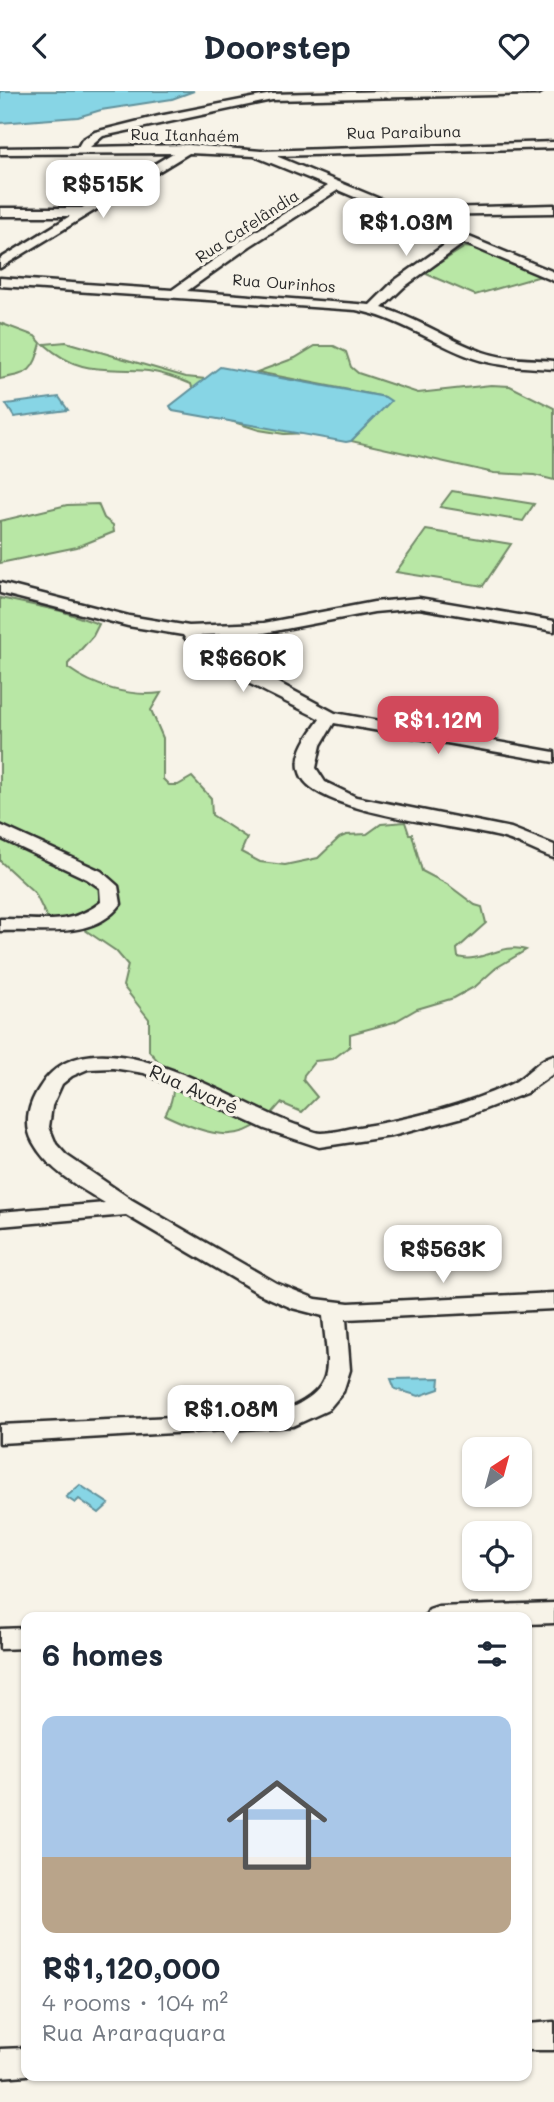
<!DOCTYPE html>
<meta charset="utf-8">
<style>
body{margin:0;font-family:Mali,sans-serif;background:#f2f2f3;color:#1f2937;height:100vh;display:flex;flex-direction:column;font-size:26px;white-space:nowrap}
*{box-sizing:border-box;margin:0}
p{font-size:23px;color:#747a83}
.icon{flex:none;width:38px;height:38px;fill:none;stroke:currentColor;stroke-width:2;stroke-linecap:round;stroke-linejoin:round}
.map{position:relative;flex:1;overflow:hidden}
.details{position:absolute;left:21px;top:1521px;width:511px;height:469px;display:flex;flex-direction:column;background:#fff;border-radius:14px;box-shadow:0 2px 5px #0004}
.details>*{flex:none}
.needle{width:46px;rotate:36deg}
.buttons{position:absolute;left:462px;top:1346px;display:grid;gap:14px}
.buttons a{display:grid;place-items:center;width:70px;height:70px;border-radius:14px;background:#fff;box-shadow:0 2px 5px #0004;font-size:35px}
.price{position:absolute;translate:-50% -60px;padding:0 16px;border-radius:14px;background:#fff;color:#222;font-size:23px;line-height:46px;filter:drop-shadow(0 2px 4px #0008)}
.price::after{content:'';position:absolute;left:50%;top:42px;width:21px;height:16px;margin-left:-10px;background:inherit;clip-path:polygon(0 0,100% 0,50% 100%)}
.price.on{background:#d1495b;color:#fff}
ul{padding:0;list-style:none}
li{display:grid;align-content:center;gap:14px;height:371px;padding:0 21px}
li span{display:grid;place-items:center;height:217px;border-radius:14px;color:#555}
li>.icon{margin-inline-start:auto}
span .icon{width:126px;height:126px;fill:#fffc;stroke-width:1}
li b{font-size:30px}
h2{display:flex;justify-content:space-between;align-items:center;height:84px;padding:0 21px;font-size:30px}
header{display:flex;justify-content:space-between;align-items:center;height:91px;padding:0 21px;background:#fff;font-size:32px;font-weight:700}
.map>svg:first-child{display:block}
</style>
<header><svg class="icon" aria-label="back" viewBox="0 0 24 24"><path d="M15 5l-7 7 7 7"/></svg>Doorstep<svg class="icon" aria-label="heart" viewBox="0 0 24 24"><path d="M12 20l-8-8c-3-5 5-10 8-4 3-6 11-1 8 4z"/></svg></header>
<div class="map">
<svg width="554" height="2011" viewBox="0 0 554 2011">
<rect width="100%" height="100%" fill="#f7f3e8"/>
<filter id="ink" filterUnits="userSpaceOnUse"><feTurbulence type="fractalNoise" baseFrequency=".0143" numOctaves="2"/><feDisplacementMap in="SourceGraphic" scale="14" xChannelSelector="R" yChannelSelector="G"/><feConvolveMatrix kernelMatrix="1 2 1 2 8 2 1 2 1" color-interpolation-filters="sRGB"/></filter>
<g filter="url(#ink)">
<g fill="#b8e7a5" stroke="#728968" stroke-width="2">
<polygon points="465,156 479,158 541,185 475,204 424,182"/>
<path d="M0,232L35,245L41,252C33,282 30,282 0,288Z"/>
<path d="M66,251L186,286L385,306L257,281L295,267L315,255H334L346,261L351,276L358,282L418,302L491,294L510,295L554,317V389L534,384L494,382L351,350L360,340L284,343L259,339L199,320L171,318L189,313L194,303L191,293C177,287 163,282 148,280C105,276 81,286 44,253Z"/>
<polygon points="452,400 534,413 523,430 440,416"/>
<polygon points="98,413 104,427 113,434 114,441 77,456 0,472 0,430 67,414"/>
<polygon points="426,439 511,453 483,495 396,481"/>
<path d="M0,507L61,520L99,533L93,545L68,573V577C94,596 130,606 161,602L151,619L163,647V688L169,694H178L192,686L211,707L212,724L247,747L241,761L260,771L285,774L318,767L339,747L346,744L367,743L381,733L405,731L409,743H412L422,780L447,793L475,814L482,816L486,832L457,858L458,866C481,873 502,851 526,859L496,877L476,895L454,907L417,918L394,931L350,943V955L333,968L315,970L304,984L303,989L317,1006L302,1021L281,1012C245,1057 212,1046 165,1024C182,993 170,983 149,960V928L123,895L128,874L116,860L85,839L84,828L74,826L48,829L35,802L0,770Z"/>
</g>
<g fill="#87d5e5" stroke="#62919b" stroke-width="2">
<polygon points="0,0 194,0 172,8 101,19 78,26 0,32"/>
<polygon points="220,276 385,306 391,310 351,350 346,351 173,320 170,315"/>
<polygon points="59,306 68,319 14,326 6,313"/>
<polygon points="440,1287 439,1298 419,1305 395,1298 391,1288"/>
<polygon points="80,1394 109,1413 99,1422 79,1408 75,1412 66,1406"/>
</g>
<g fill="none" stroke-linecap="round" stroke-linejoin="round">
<defs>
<g id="minor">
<path d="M392,0H543L538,3L272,9L103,45L90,56L189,54L261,60L554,51V57L276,65L404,118L554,114V122L416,124L554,181V190L464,152L404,196L382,217C418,227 448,249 483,261C505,269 531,268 554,270V278C527,276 499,276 473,267C432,252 399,227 356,219L0,195V187L172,199L242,149L328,95L254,65L189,62L0,177V168L70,125H0V117H82L173,62L0,63V57L78,56L82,49L95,41L159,25L272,3ZM338,99L453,148L394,190L370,214L187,200L250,155Z"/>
<path d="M0,492L129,525L189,535L264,532L374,511L419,507L554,530V540L419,517L374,521L264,542L200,544L225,563L335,622L554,661V671L334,632L321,654L316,677L325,691L356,706L511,737L554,754V767C537,762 521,752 504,747C462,735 321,723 302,686C291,665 309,644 320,628C286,610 202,574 183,544L128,535L0,502Z"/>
<path d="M0,734L101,780L118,795L121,813C93,850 40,838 0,840V828C39,827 68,837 101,811L100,797L87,788L0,747Z"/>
<path d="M554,964V982L526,1002L467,1025L392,1045L319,1056L265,1038L144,982L113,977L88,978L72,985L62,993L52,1015L49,1036L56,1053L66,1064L132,1109L276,1192L316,1208L349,1212L554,1202V1218L346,1228L350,1279L343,1301L328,1319L293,1335L0,1352V1334L281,1321C338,1298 328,1279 323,1225L292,1217L260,1203L126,1124L0,1135V1121L105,1112C79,1096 48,1079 33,1051C23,1033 29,1012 40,996C91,914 233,1012 296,1034C304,1036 313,1042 321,1042C331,1042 343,1039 353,1037C406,1029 461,1016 511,993C526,986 538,968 554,964Z"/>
<polygon points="554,1512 554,1532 527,1533 527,1526 425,1526 429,1519 438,1516"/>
<polygon points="26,1537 26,1557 0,1558 0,1538"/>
<polygon points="554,1931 554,1959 527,1959 527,1933"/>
<polygon points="26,1957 27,1984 0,1986 0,1958"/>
</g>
</defs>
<use href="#minor" stroke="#2b2b2b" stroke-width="5"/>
<use href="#minor" fill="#f7f3e8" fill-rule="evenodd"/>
</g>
</g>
<g text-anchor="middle" stroke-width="7" stroke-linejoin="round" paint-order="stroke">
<g font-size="16" fill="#2b2b2b" stroke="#f7f3e8">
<text transform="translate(404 41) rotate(-1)" y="6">Rua Paraibuna</text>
<text transform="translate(185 44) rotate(1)" y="6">Rua Itanhaém</text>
<text transform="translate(247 135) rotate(-33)" y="6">Rua Cafelândia</text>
<text transform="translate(284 192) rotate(4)" y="6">Rua Ourinhos</text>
</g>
<g font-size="19" fill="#2b2b2b" stroke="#f7f3e8">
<text transform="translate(194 998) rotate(24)" y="7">Rua Avaré</text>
</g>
</g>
</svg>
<div class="buttons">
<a><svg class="needle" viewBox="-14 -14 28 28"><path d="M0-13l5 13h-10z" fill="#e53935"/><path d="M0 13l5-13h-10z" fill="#747a83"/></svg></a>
<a><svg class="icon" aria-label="locate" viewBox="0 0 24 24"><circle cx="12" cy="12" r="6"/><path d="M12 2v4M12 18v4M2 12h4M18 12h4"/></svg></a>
</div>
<b class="price" style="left:103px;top:129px">R$515K</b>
<b class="price" style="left:406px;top:167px">R$1.03M</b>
<b class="price" style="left:243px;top:603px">R$660K</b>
<b class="price on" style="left:438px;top:665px">R$1.12M</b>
<b class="price" style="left:443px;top:1194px">R$563K</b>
<b class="price" style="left:231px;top:1354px">R$1.08M</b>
<section class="details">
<h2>6 homes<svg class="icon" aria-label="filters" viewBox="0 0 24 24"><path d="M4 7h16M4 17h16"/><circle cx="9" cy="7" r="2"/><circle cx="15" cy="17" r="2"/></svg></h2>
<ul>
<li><span style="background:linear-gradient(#a9c7e8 65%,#b9a48a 0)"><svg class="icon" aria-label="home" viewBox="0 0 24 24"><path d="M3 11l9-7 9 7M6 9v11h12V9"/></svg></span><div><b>R$1,120,000</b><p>4 rooms · 104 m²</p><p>Rua Araraquara</p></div></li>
</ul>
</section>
</div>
